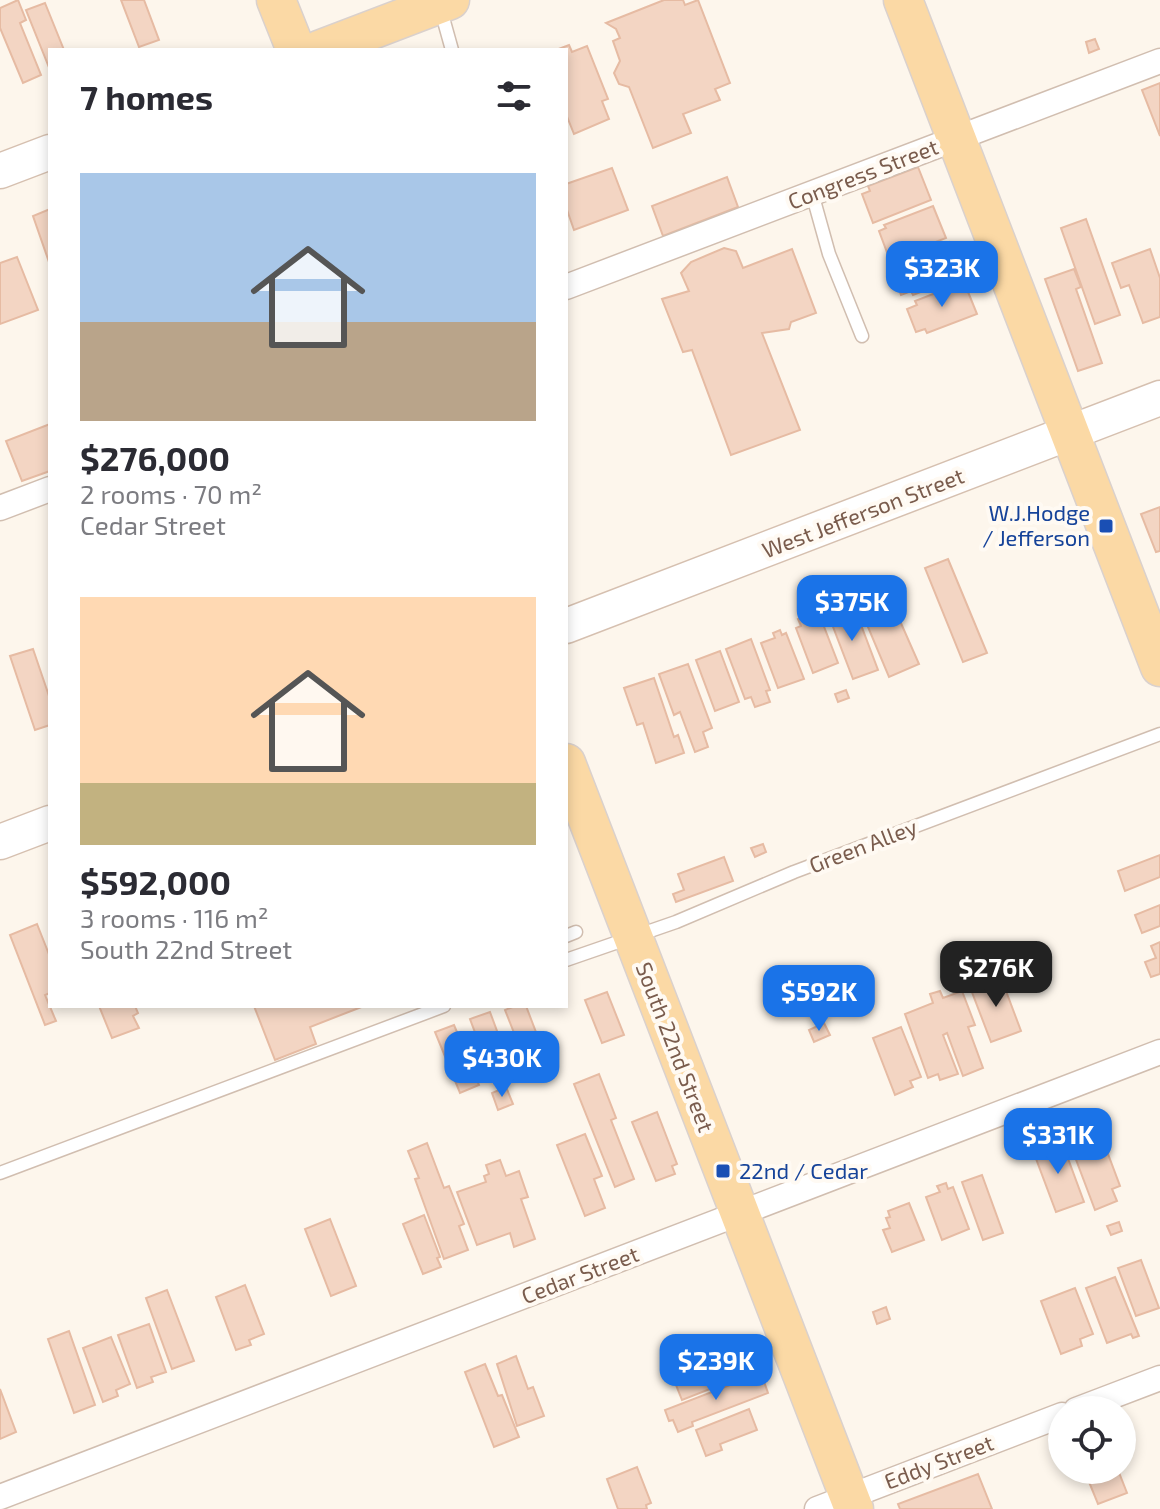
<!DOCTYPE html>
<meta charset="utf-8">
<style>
body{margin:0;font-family:"Exo 2",sans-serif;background:#f7f7f7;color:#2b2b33;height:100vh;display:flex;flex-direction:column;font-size:30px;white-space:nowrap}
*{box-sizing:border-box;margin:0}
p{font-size:26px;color:#7c7c81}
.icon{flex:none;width:44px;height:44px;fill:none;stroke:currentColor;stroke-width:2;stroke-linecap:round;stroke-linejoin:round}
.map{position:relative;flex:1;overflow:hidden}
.panel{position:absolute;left:48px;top:48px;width:520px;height:960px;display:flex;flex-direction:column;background:#fff;border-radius:0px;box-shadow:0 4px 12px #0003}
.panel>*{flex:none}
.tools{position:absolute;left:1048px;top:1396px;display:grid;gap:16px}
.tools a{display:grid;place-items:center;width:88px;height:88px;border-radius:50%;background:#fff;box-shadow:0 4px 12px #0003;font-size:40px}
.price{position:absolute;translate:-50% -68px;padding:0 18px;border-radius:16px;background:#1a73e8;color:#fff;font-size:26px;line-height:52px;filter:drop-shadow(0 2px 4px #0008)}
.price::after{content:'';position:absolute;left:50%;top:48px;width:24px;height:18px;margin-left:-12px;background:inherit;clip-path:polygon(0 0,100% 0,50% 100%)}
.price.selected{background:#222;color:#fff}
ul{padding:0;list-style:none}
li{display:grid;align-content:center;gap:16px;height:424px;padding:0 32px}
li span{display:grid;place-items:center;height:248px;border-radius:0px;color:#555}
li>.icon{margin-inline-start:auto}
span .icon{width:144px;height:144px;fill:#fffc;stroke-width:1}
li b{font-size:34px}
h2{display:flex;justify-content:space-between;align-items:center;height:96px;padding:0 32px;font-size:34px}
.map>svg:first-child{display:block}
</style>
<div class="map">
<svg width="1160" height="1509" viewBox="0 0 1160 1509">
<rect width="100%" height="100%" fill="#fdf6ec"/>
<g fill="#f3d5c3" stroke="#e6bba3" stroke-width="2">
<polygon points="18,0 26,20 20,23 41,75 23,83 0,28 0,8"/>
<polygon points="121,0 144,0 159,40 139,47"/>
<polygon points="664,0 683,0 685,5 698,0 730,83 715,89 720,100 683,114 691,133 653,148 629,87 619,84 614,73 620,61 613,41 620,38 616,29 606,23"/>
<polygon points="45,3 64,50 50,50 50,70 26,10"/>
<polygon points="1095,39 1099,49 1089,53 1086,42"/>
<polygon points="569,45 572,52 587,46 608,99 602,101 609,119 574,134 566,114 566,50 556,50"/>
<polygon points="1160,83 1160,136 1142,90"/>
<polygon points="918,167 931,200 873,223 862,194 870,191 868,186"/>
<polygon points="612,168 628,210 574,230 566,207 566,184"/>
<polygon points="727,177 738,207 663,236 652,206"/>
<polygon points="933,206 946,238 897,257 895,252 888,255 879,231 886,228 884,225"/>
<polygon points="50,209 50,265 33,216"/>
<polygon points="1086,219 1120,315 1095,324 1061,228"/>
<polygon points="949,242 962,276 913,295 911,291 901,295 892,269 899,266 898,262"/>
<polygon points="724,248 736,251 743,268 792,249 816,313 791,322 789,329 762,333 800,430 731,455 692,350 683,352 662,299 689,291 681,273 691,262"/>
<polygon points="1150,249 1160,278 1160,317 1143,323 1129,285 1121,288 1112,263"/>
<polygon points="17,257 38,310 0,324 0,263"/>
<polygon points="1074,269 1081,287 1076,289 1102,363 1078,371 1045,279"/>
<polygon points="964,282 977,314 927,333 925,329 916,332 907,309 917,305 915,301"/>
<polygon points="50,424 50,471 22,481 6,441"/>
<polygon points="1160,507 1160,551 1156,552 1141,514"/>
<polygon points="948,559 987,653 963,662 925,568"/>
<polygon points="889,596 919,664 889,677 860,608"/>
<polygon points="847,604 856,628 861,625 878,670 853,679 827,611"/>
<polygon points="814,613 817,620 821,619 838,663 813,673 796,628 801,626 798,619"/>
<polygon points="780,630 782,635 786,633 804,679 778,688 761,643 775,638 773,633"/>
<polygon points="751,639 770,690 766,691 770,702 755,707 751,697 745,699 726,649"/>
<polygon points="33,649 50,699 50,725 35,730 10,656"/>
<polygon points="720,651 739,702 715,711 696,660"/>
<polygon points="688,664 712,728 703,732 708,747 695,752 680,712 674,715 659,674"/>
<polygon points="654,678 674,737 678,735 684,753 656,763 643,723 637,725 624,688"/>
<polygon points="846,690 849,698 838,702 835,694"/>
<polygon points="763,844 766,852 755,857 751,848"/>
<polygon points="1160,855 1160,877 1125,891 1118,871"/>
<polygon points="724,857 733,881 676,902 673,894 684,890 678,874"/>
<polygon points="1160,905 1160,926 1142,933 1135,915"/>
<polygon points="37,924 50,957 50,993 45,995 56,1021 45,1025 10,935"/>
<polygon points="1160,942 1160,974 1151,977 1145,962 1156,958 1151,946"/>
<polygon points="1000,975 1021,1031 991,1042 970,987"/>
<polygon points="940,991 943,998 962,991 975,1025 968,1027 983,1068 963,1076 947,1033 943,1035 958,1074 940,1080 938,1074 928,1078 905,1014 933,1003 930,994"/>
<polygon points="607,992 624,1035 602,1043 585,1000"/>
<polygon points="99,1006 135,1006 138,1013 133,1016 139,1028 112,1038"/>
<polygon points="254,1006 364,1006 310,1027 316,1044 275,1060"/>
<polygon points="515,1006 526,1006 539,1040 520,1048 505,1010"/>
<polygon points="490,1012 500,1039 509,1036 522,1072 494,1083 470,1019"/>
<polygon points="824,1023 830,1035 814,1042 809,1030"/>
<polygon points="454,1025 479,1085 460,1093 435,1032"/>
<polygon points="901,1027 921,1077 910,1081 913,1087 895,1095 873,1038"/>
<polygon points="599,1074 616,1118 611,1120 634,1179 615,1187 574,1084"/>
<polygon points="506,1087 513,1104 498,1110 492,1093"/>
<polygon points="657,1112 677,1164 672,1166 675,1174 656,1181 632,1122"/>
<polygon points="585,1134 602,1176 594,1179 605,1208 585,1216 557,1145"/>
<polygon points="1084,1135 1087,1143 1102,1138 1120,1186 1112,1189 1117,1201 1095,1210 1069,1141"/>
<polygon points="1049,1142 1051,1149 1063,1145 1084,1202 1056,1212 1032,1148"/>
<polygon points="427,1143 444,1188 449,1186 464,1224 459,1226 468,1250 444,1259 415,1179 419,1178 408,1151"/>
<polygon points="500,1160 506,1176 519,1171 528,1197 521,1199 535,1239 514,1247 510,1233 477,1245 457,1192 486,1182 484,1176 489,1174 486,1165"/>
<polygon points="982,1175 1003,1233 983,1240 962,1182"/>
<polygon points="946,1183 948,1189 953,1187 969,1229 942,1240 926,1197 940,1192 937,1186"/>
<polygon points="909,1203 924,1240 892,1252 883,1230 890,1228 886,1218 890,1217 888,1211"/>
<polygon points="424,1215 440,1257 437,1258 441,1267 423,1274 403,1224"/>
<polygon points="330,1219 356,1286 331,1296 305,1229"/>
<polygon points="1119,1222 1122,1231 1111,1235 1107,1226"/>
<polygon points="1141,1260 1159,1308 1136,1316 1118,1268"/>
<polygon points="1115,1277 1139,1336 1133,1338 1131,1334 1107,1343 1086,1288"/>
<polygon points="245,1285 264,1334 249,1340 251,1345 236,1350 216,1297"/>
<polygon points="1075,1288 1093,1334 1080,1339 1082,1346 1061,1354 1041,1301"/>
<polygon points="167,1290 194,1361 172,1369 146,1298"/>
<polygon points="886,1307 890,1319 877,1324 873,1312"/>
<polygon points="149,1324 166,1372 151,1377 153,1382 137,1388 118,1335"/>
<polygon points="69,1331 95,1405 74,1413 48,1339"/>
<polygon points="111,1337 130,1384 116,1390 118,1396 103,1402 83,1348"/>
<polygon points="516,1356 528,1389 533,1387 544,1416 517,1426 497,1364"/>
<polygon points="721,1361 728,1382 682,1400 674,1380"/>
<polygon points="485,1364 498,1396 502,1395 519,1437 494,1447 465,1372"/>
<polygon points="761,1373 768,1393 692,1422 693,1426 678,1432 673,1420 669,1421 665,1410"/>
<polygon points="0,1389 16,1432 0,1439"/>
<polygon points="749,1409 757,1430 720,1444 722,1450 706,1456 696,1430"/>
<polygon points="637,1467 651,1503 646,1505 647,1509 618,1509 607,1479"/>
<polygon points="1103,1470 1118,1470 1127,1493 1098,1504 1087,1477"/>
<polygon points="978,1474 992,1509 900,1509 898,1504"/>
</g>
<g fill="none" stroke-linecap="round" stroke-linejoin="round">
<defs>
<g id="lane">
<polyline points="440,7 452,50"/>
<polyline points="812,193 829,254 862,336"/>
<polyline points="566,936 576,932"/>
<polyline points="566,960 676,922 794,872 1160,734"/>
<polyline points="0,1173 444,1006"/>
</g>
<g id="street">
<polyline points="566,287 1160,61"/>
<polyline points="0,508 50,489"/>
<polyline points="1076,1410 1160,1378"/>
<polyline points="0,1497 1160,1052"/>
<polyline points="817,1509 1062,1415"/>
</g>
<g id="secondary">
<polyline points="0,171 50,152"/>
<polyline points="566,626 1160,398"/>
<polyline points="0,842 50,823"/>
</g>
<g id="primary">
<polyline points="276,0 296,50"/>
<polyline points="903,0 1160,667"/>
<polyline points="319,50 450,0"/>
<polyline points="566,763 854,1509"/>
</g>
</defs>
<use href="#lane" stroke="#d1beb0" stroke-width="15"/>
<use href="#street" stroke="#d1beb0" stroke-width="27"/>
<use href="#secondary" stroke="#d6c0b0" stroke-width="37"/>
<use href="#primary" stroke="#dad1cd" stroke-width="41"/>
<use href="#lane" stroke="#fff" stroke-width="12"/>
<use href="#street" stroke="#fff" stroke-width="24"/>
<use href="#secondary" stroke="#fff" stroke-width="34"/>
<use href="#primary" stroke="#fbd9a5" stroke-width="38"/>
</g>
<g fill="#1a4fb4" stroke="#fffaf3" stroke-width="3">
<rect x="1098" y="518" width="16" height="16" rx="4"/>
<rect x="715" y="1163" width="16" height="16" rx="4"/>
</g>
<g text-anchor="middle" stroke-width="8" stroke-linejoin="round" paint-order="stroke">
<g font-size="22" fill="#7a5c4d" stroke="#fffaf3">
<text transform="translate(863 174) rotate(-21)" y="8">Congress Street</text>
<text transform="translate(863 513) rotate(-21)" y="8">West Jefferson Street</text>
<text transform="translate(863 846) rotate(-21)" y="8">Green Alley</text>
<text transform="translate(675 1047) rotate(69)" y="8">South 22nd Street</text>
<text transform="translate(580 1275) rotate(-21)" y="8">Cedar Street</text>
<text transform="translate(939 1462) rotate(-21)" y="8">Eddy Street</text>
</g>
<g font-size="22" fill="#164399" stroke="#fffaf3" text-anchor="end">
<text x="1090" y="521">W.J.Hodge<tspan x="1090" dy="25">/ Jefferson</tspan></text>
<text x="739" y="1179" text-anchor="start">22nd / Cedar</text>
</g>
</g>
</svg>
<div class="tools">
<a><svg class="icon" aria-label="locate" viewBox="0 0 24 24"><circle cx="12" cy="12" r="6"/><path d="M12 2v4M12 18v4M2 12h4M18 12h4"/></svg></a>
</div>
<b class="price" style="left:942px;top:309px">$323K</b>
<b class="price" style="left:852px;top:643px">$375K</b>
<b class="price selected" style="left:996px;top:1009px">$276K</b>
<b class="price" style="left:819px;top:1033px">$592K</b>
<b class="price" style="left:502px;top:1099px">$430K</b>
<b class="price" style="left:1058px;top:1176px">$331K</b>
<b class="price" style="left:716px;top:1402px">$239K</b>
<section class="panel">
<h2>7 homes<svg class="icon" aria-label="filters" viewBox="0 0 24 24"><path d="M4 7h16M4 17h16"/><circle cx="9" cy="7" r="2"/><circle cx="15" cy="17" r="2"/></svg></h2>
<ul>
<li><span style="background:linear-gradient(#a9c7e8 60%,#b9a48a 0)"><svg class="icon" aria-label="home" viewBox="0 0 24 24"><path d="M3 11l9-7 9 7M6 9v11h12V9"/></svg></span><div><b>$276,000</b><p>2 rooms · 70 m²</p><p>Cedar Street</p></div></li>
<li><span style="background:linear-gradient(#ffd9b3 75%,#c2b280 0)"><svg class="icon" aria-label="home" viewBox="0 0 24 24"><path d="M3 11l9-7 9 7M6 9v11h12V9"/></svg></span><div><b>$592,000</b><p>3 rooms · 116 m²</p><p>South 22nd Street</p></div></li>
</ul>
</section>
</div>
